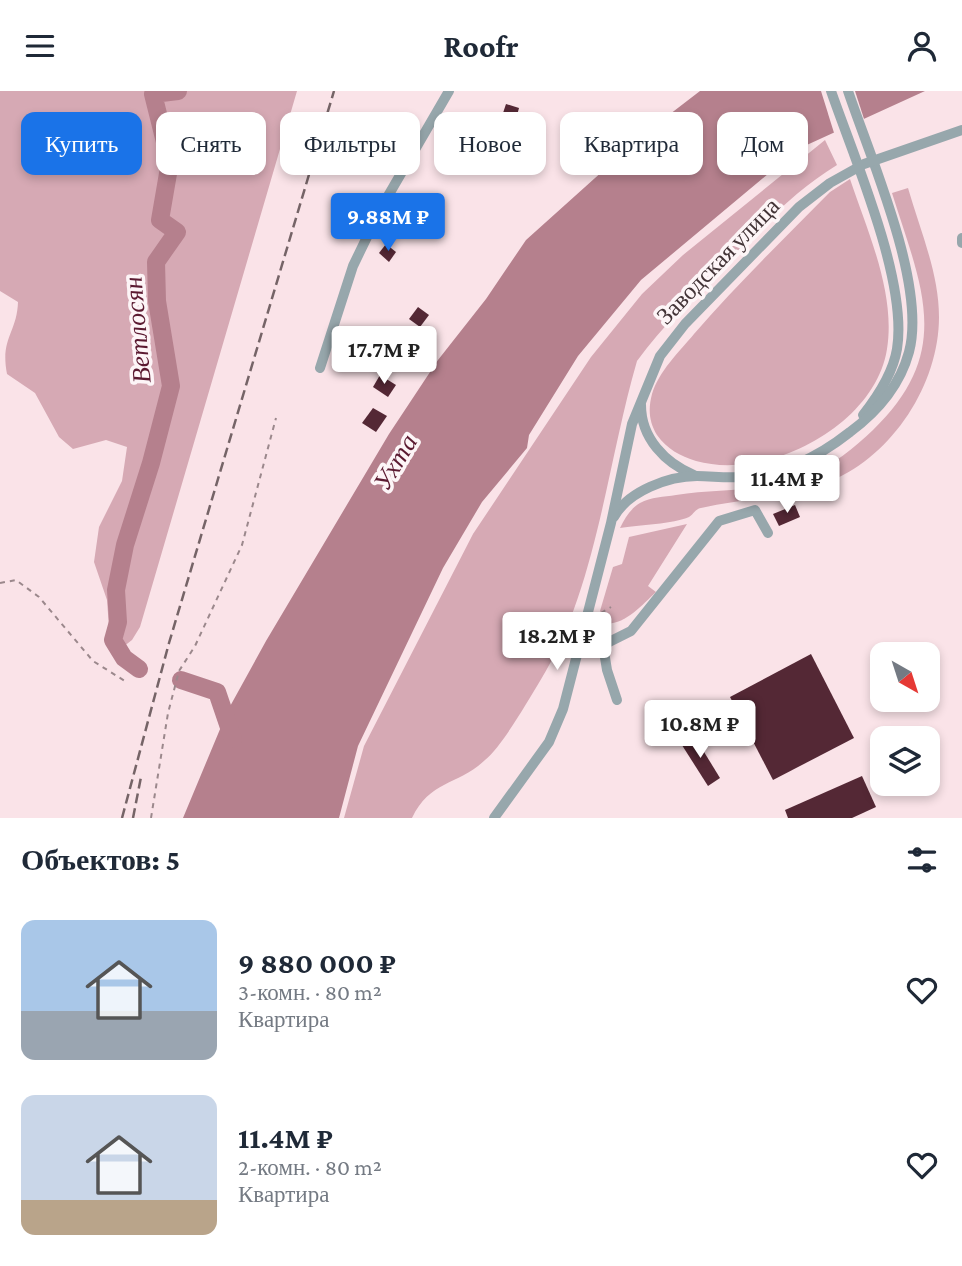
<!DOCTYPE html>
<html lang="ru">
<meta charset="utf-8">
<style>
body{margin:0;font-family:"Crimson Pro",serif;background:#f2f2f3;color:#1f2937;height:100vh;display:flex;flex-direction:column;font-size:26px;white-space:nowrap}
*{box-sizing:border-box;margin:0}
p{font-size:23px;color:#747a83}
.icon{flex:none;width:38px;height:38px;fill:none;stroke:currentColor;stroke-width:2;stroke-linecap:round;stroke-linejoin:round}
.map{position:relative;height:727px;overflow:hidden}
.details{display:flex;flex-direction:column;background:#fff;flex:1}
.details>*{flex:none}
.guide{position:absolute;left:21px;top:21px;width:920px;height:63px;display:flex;gap:14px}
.needle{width:46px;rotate:141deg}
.tools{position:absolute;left:870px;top:551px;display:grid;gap:14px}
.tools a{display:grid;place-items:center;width:70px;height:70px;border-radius:14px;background:#fff;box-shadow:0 4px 10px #0003;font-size:35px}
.price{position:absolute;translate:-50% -60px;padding:0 16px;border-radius:7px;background:#fff;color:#222;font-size:23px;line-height:46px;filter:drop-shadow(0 2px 4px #0008)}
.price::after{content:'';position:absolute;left:50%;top:42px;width:21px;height:16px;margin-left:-10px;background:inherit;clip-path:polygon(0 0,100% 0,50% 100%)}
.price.selected{background:#1a73e8;color:#fff}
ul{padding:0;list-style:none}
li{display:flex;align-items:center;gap:21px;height:175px;padding:0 21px}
li span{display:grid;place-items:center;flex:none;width:196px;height:140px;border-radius:14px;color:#555}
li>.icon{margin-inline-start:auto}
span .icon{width:84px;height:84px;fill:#fffc;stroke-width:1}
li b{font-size:30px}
h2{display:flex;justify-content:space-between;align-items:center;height:84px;padding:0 21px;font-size:30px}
.chip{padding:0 24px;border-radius:14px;background:#fff;box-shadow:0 4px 10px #0003;font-size:24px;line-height:63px}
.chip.selected{background:#1a73e8;color:#fff}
header{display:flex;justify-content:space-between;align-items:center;height:91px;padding:0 21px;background:#fff;font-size:32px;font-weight:700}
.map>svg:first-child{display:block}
</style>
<header><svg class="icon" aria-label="menu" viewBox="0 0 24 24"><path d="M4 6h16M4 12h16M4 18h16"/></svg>Roofr<svg class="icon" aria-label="person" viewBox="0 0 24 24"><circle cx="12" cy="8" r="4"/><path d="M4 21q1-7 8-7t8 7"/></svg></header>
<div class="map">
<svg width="962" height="727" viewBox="0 0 962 727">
<rect width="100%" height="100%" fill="#fae3e8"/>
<g fill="#d6a9b4">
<path d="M0,0H297L140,536L132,549L123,556L110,551L107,509L94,471L99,436L122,390L127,356L106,349L73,358L59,346L35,302L7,283C0,247 17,242 18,211L0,200Z"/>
<path d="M825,49L837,74C793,101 760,137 724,174C693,205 663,235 637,270C607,373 596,500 540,590C527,611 503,654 485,669C459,694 430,689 412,727H344L364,655L473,443L591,266L642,203L683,164Z"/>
<path d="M850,88C867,139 896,202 887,258C875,335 767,390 696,370C680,365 667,358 657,344C649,331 648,318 652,303C659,280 679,261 694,243C737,193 784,148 830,101Z"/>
<path d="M908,97C920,139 939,182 939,226C939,293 893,364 831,390C789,407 744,407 701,417C695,418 694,423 689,426C674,433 638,434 620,437C625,427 630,418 640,412C651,406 664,406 676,404C720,397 766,402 808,385C832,375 855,356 873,339C955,260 921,195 892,102Z"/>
<path d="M687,433L648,495L656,501C642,514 627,532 607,533L600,520L613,476L622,473L629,446Z"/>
</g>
<polygon fill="#b5808d" points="700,0 925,0 798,58 641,189 578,265 529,344 527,357 482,411 443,477 358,655 339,727 183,727 228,619 266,550 389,343 438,269 486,208 526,149 644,43"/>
<polygon fill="#fae3e8" points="821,0 855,0 865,31 835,45"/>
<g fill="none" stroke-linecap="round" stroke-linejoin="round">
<g stroke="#b5808d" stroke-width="18">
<polyline points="139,578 124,567 113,549 118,531 116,499 125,454 151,372 171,295 157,210 156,171 177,141 160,129 170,71 153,3 178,0"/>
<polyline points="181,589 217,601 233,648"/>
</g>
</g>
<g fill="#542835">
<polygon points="506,13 519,17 510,50 495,46"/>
<polygon points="433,123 444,133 437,141 433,138 430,141 423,133"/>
<polygon points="386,153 396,161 389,171 379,162"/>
<polygon points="418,216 429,224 420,236 409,228"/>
<polygon points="380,284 396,294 388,306 373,296"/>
<polygon points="373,317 387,325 376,341 362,332"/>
<polygon points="795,414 800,426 779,435 773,423"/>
<polygon points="811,563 854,647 773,689 730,606"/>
<polygon points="693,643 720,687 708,695 680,651"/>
<polygon points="862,685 876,716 852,727 788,727 785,719"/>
</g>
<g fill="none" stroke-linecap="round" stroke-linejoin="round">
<g stroke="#9b888c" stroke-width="2" stroke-dasharray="5 5" stroke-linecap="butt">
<polyline points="0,492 16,489 39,506 93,570 128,592"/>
<polyline points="601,522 611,516"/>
<polyline points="151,727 168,622 179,580 195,555 242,454 276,327"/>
</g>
<g stroke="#97a7ac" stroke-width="10">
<path d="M831,0C854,67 908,190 897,258C893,282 878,305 863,324"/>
<polyline points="962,147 962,152"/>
<polyline points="320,277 353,175 381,117 449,0"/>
<path d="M641,314C641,347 665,372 694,384"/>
<path d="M614,426C628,400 669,385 697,385C711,385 725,387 739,386C782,384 817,367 850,341C877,321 900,294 909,261C927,194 870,66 848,0"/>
<polyline points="581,548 603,554 631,540 719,430 755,419 768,442"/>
<polyline points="603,554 607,579 617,609"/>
<polyline points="494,727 549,651 563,618 611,432 632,333 660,265 685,233 799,116 830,92 864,73 962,39"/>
</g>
<g stroke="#756467" stroke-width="2.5" stroke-dasharray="10 5" stroke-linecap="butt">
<polyline points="122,727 169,552 334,0"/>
<polyline points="133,727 141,686"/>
</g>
</g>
<g text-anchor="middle" stroke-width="7" stroke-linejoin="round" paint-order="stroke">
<g font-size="24" fill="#433437" stroke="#fdf5f7">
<text transform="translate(718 170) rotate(-46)" y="8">Заводская улица</text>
</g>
<g font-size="26" font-style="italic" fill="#5b1a31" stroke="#fdf5f7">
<text transform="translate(137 239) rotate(-95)" y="9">Ветлосян</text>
<text transform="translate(395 371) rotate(-59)" y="9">Ухта</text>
</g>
</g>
</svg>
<div class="tools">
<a><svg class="needle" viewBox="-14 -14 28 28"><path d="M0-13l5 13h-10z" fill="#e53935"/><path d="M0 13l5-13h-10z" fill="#747a83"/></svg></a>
<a><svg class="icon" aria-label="layers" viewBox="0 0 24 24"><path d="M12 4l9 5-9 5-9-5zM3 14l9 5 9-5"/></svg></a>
</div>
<b class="price selected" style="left:388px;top:162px">9.88M ₽</b>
<b class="price" style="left:384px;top:295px">17.7M ₽</b>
<b class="price" style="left:787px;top:424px">11.4M ₽</b>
<b class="price" style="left:557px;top:581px">18.2M ₽</b>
<b class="price" style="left:700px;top:669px">10.8M ₽</b>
<div class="guide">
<a class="chip selected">Купить</a>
<a class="chip">Снять</a>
<a class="chip">Фильтры</a>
<a class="chip">Новое</a>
<a class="chip">Квартира</a>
<a class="chip">Дом</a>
</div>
</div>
<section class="details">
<h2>Объектов: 5<svg class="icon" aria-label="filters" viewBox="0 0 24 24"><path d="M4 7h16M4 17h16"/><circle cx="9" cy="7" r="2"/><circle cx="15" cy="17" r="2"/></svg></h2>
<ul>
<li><span style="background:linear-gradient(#a9c7e8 65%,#9aa5b1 0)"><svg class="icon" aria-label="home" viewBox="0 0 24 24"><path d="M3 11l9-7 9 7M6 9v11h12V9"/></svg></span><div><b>9 880 000 ₽</b><p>3-комн. · 80 m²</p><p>Квартира</p></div><svg class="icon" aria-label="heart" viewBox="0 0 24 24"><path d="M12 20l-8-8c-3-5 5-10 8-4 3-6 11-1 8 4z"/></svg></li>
<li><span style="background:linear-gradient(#c9d6e8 75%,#b9a48a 0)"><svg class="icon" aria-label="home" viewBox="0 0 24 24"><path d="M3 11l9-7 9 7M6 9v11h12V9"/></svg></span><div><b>11.4M ₽</b><p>2-комн. · 80 m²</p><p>Квартира</p></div><svg class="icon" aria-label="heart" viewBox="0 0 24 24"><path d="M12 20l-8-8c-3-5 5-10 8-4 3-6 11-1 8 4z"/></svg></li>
</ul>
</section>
